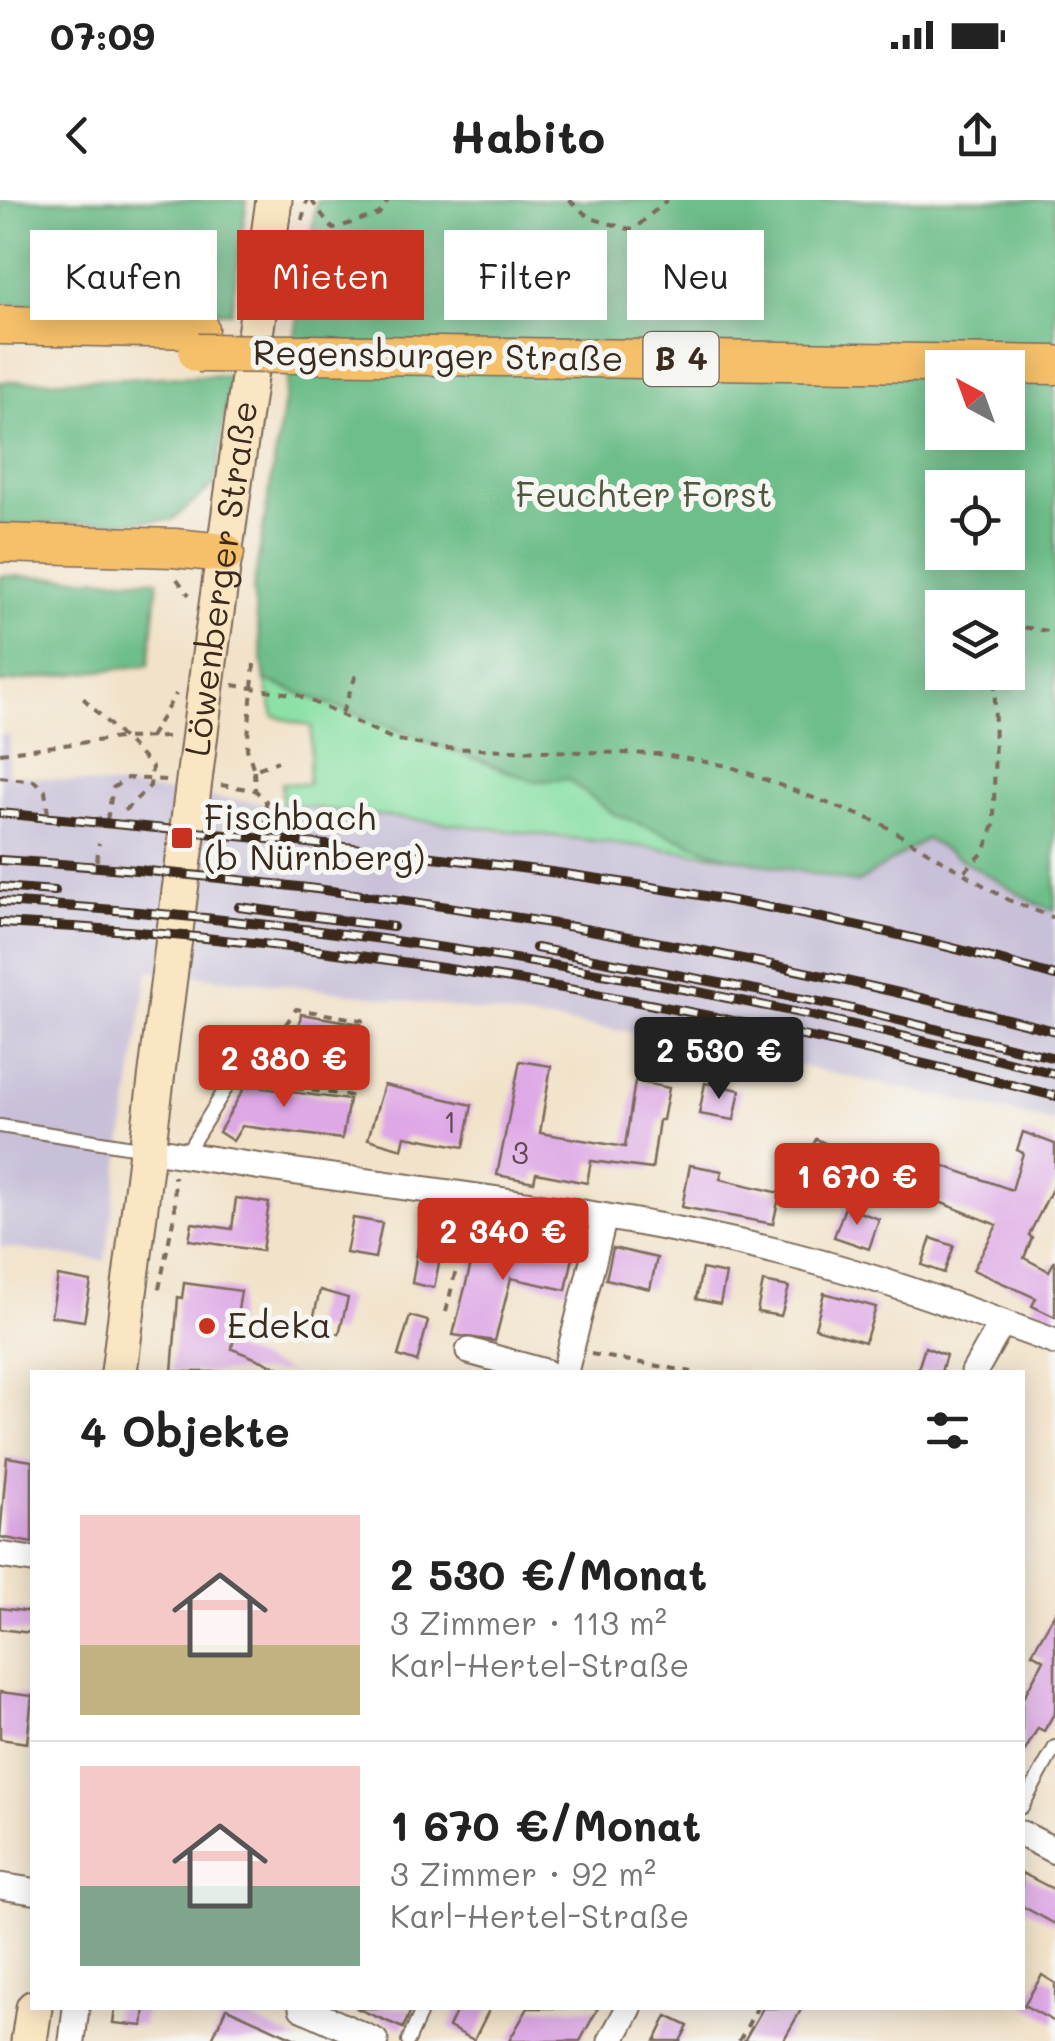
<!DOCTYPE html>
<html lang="de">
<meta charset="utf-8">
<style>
body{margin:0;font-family:Mali,sans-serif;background:#f6f6f6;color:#222;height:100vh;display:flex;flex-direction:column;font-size:38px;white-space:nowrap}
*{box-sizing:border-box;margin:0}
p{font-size:32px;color:#767676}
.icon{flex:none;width:55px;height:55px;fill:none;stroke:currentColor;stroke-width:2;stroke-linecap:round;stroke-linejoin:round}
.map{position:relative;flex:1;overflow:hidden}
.drawer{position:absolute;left:30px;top:1170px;width:995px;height:640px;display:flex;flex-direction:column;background:#fff;border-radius:0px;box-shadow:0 5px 25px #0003}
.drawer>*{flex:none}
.guide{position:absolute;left:30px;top:30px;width:995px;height:90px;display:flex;gap:20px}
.needle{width:65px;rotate:319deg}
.fabs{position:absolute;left:925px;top:150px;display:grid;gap:20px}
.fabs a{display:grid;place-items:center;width:100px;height:100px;border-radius:0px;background:#fff;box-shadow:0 5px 25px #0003;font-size:50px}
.price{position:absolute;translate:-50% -85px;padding:0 22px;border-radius:10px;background:#c8321e;color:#fff;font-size:32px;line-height:65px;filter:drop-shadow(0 2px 5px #0008)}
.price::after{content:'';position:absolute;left:50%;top:60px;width:30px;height:22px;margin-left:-15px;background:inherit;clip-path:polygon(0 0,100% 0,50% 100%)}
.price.on{background:#222;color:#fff}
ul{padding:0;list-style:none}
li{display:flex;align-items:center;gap:30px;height:250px;padding:0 50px}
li+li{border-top:2px solid #e0e0e0}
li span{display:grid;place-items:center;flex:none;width:280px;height:200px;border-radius:0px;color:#555}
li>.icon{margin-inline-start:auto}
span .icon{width:120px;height:120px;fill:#fffc;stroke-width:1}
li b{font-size:42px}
h2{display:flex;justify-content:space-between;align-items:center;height:120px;padding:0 50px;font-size:42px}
.tag{padding:0 35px;border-radius:0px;background:#fff;box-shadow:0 5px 25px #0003;font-size:35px;line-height:90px}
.tag.on{background:#c8321e;color:#fff}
.status{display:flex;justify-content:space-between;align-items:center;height:70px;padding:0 50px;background:#fff;direction:ltr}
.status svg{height:28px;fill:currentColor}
header{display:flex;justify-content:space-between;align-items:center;height:130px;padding:0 50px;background:#fff;font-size:45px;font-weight:700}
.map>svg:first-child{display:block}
</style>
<div class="status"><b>07:09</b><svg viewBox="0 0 49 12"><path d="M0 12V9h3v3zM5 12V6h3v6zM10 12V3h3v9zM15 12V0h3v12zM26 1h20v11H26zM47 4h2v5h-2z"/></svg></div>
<header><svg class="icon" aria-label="back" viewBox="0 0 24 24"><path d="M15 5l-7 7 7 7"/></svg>Habito<svg class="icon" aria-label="share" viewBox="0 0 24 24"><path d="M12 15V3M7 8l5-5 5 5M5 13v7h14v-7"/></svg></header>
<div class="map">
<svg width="1055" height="1841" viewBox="0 0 1055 1841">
<rect width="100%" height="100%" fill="#f6f6f2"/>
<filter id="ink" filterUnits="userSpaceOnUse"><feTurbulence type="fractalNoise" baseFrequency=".01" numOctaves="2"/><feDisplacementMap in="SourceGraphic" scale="20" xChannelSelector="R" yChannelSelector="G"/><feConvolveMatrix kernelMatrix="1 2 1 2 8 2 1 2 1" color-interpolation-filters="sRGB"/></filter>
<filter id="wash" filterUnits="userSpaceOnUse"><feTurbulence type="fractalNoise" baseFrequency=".0048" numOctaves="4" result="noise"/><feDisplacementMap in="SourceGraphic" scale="40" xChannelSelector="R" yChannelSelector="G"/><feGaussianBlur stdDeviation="2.25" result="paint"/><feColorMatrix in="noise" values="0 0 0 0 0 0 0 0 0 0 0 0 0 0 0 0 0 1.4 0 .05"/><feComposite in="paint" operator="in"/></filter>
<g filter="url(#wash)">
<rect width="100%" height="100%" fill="#f2e2c9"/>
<polygon fill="#c8bfd8" points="0,535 10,535 8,574 724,656 857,683 926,639 1037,704 1055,710 1055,922 666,837 305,787 148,771 105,1061 0,1047"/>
<polygon fill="#88e0a4" stroke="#628561" stroke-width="2.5" points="265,480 533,581 567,579 614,614 724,656 282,604 282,583 308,584 312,527 274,516"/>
<g fill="#6ebe8a" stroke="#547454" stroke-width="2.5" fill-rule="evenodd">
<polygon points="0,0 247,0 231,112 0,104"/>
<path d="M317,0H1055V710L1037,704L926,639L857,683L724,656L614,614L567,579L534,581L265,480L253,391ZM942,168H1008V232H942ZM942,288H1008V352H942ZM942,408H1008V472H942Z"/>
<polygon points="231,175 215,284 172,320 0,325 0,182"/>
<polygon points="0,376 158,380 149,465 0,483"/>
</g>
<g id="blocks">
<g fill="#dea7e6">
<polygon points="301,814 361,824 355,862 295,853"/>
<polygon points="262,857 276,865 263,888 349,900 342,939 242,926 233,941 219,932"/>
<polygon points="520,861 551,866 540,933 625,947 635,881 669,888 663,920 659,920 652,969 591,961 587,983 536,973 534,982 497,975"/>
<polygon points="705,883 740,890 734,920 699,914"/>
<polygon points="384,885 472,905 464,947 405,936 402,949 368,939"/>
<polygon points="1023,932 1055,944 1055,983 1029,1035 1032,1038 1024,1058 1049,1071 1055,1060 1055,1117 1032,1106 1036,1098 973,1070 997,1025 889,982 901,951 1012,990 1023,953 1017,950"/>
<polygon points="816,939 845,952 831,984 801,971"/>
<polygon points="690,965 722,971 720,979 780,993 773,1024 682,1007"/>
<polygon points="236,998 269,1003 262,1051 189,1040 192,1023 232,1029"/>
<polygon points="845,1007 879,1019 869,1049 834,1037"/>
<polygon points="353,1018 382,1023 375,1058 346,1053"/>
<polygon points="420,1034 444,1038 434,1088 412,1083"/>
<polygon points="478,1036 573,1057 566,1090 511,1078 495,1141 453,1135"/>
<polygon points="931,1038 954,1046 944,1073 922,1065"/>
<polygon points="613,1048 657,1058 650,1089 606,1079"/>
<polygon points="702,1069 726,1074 720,1104 696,1099"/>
<polygon points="58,1076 91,1082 84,1121 51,1116"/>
<polygon points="763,1082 789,1087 781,1116 757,1112"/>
<polygon points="184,1083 241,1091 232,1149 290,1172 172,1172 178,1097 182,1098"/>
<polygon points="320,1090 348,1098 339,1134 311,1128"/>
<polygon points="824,1093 876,1107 865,1142 815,1128"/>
<polygon points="410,1116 428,1121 417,1162 398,1156"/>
<polygon points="925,1147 946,1155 941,1172 917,1172"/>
<polygon points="7,1257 32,1261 32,1343 0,1337"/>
<polygon points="0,1408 32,1412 31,1433 0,1429"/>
<polygon points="1055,1413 1055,1512 1044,1531 1038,1528 1022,1556 1022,1500 1044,1460 1032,1453"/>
<polygon points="0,1492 32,1496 27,1543 0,1539"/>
<polygon points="1022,1673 1055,1690 1055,1724 1022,1706"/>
<polygon points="1042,1775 1055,1783 1055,1822 1024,1805"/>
<polygon points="115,1808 145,1808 143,1826 113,1823"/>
<polygon points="226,1808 227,1808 300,1841 211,1841"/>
<polygon points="356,1808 412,1808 403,1828"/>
<polygon points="458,1808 490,1808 474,1840 449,1827"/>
<polygon points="528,1808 598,1808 580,1841 509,1841"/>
<polygon points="763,1808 802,1808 783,1841 744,1841"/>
<polygon points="667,1816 688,1826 680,1841 655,1841"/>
</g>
</g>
</g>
<g filter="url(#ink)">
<use href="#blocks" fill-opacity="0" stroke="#7b6a5a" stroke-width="2.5"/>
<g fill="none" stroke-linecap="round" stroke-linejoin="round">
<defs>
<g id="lane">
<polyline points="0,926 145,949"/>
<polyline points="185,955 259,834"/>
<polyline points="1022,1607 1055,1547"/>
<polyline points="408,1841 423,1808"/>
</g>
<g id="street">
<path d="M148,949C356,985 569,1001 775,1051C871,1074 963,1108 1055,1142"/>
<polyline points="469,1151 545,1172"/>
<polyline points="565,1172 604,1017"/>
<polyline points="974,1172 1002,1123"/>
<polyline points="0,1355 32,1360"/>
<polyline points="1022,1634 1055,1651"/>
<polyline points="0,1686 32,1691"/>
<polyline points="302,1808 375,1841"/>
<polyline points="72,1841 76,1808"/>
<polyline points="611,1841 629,1808"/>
</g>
<g id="secondary">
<path id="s1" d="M119,1172L209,462L274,0"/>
<polyline points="29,1841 34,1808"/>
</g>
<g id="primary">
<polyline points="0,125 199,129"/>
<polyline points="307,154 1055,165"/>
<polyline points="0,343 174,348 225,353"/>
</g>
</defs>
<use href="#lane" stroke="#7b6a5a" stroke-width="16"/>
<use href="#street" stroke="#7b6a5a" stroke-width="29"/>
<use href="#secondary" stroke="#7b6a5a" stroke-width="39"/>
<use href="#primary" stroke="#7b6a5a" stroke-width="41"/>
<g stroke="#7b6a5a" stroke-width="4" stroke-dasharray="8 8" stroke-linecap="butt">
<polyline points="311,0 333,29 379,14 388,0"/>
<polyline points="569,0 590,18 633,30 667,0"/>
<polyline points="302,20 307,0"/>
<polyline points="177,379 189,395"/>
<polyline points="1008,425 1055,432"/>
<polyline points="254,464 247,549 254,570 278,561"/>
<polyline points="233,485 298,495 393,539 438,548 658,554 729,566 880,623 1008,700 1055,718"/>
<polyline points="83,498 152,567 150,586 124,611"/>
<polyline points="342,513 356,475"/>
<polyline points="150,537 176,494"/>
<polyline points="0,553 119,538 169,537"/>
<polyline points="254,571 255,590"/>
<polyline points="0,577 34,581 45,591 48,614"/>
<polyline points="221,585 255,590 266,601 266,636"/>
<polyline points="107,620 113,588 127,578 167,580"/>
<polyline points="97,661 99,643"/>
<polyline points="965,671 984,652 994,625 995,472"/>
<polyline points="274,833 280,833 296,809 367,821"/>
<polyline points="250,876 266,884 352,896"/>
<polyline points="159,1089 175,1011 174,976"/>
<polyline points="446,1112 468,1018"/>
<polyline points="591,1154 692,1172"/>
<polyline points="739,1841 757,1808"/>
</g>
<use href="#lane" stroke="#fff" stroke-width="12"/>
<use href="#street" stroke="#fff" stroke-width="25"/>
<use href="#secondary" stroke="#fbe6c4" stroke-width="35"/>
<use href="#primary" stroke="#f6c06b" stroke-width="38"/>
<defs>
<g id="rail">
<path d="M0,613C356,648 710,674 1055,776"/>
<path d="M0,660C356,681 710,742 1055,831"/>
<polyline points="0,687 55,691"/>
<path d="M0,702C356,722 710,784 1055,874"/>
<polyline points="239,707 393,727"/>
<path d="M0,723C356,739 710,808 1055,896"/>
<polyline points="536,748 840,806 1055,858"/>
</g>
</defs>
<use href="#rail" stroke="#3b2a1e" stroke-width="10"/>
<use href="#rail" stroke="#f6f6f2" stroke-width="6" stroke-dasharray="19" stroke-linecap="butt"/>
<defs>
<polyline id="primary-bridge" points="198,153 307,154"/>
</defs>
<use href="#primary-bridge" stroke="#7b6a5a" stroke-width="41" stroke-linecap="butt"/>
<use href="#primary-bridge" stroke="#f6c06b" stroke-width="38"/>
</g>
</g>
<g fill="#c8321e" stroke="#f6f6f2" stroke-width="4">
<rect x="170" y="626" width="24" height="24" rx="5"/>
<circle cx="207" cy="1126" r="10"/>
</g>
<g text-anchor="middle" stroke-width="10" stroke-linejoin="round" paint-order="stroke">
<g font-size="30" fill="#644950">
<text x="450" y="933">1</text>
<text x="520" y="964">3</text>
</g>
<rect fill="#f6f6f2" stroke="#73675e" stroke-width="2.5" x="643.5" y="132" width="75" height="54" rx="8"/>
<g font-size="32" font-weight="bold" fill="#3b2a1e">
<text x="681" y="170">B 4</text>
</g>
<g font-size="35" fill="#3b2a1e" stroke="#f6f6f2">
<text transform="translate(438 156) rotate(1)" y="12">Regensburger Straße</text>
<text dy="12" stroke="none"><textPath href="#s1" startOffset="800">Löwenberger Straße</textPath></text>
</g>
<g font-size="35" fill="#4e5840" stroke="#f6f6f2">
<text x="644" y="307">Feuchter Forst</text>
</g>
<g font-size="35" fill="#3b2a1e" stroke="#f6f6f2" text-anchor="start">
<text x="204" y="630">Fischbach<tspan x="204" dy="40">(b Nürnberg)</tspan></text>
<text x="227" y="1138">Edeka</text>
</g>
</g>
</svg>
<div class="fabs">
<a><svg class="needle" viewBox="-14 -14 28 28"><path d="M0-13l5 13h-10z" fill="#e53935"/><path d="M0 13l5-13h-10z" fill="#767676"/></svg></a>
<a><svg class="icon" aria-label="locate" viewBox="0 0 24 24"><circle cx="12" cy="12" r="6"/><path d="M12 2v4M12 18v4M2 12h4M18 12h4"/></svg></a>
<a><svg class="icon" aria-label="layers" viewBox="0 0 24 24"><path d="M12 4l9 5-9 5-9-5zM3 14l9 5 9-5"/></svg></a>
</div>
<b class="price on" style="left:719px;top:902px">2 530 €</b>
<b class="price" style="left:284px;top:910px">2 380 €</b>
<b class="price" style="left:857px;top:1028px">1 670 €</b>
<b class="price" style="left:503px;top:1083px">2 340 €</b>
<div class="guide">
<a class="tag">Kaufen</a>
<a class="tag on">Mieten</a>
<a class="tag">Filter</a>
<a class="tag">Neu</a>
</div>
<section class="drawer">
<h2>4 Objekte<svg class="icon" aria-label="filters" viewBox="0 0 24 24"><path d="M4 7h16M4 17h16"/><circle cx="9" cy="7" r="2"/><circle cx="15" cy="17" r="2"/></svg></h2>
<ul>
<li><span style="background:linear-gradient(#f6c9c9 65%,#c2b280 0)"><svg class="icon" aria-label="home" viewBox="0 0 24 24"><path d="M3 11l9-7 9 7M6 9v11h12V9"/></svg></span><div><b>2 530 €/Monat</b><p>3 Zimmer · 113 m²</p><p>Karl-Hertel-Straße</p></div></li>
<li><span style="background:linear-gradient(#f6c9c9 60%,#7fa58c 0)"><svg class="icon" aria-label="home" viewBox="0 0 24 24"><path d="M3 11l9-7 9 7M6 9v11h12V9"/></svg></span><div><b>1 670 €/Monat</b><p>3 Zimmer · 92 m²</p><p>Karl-Hertel-Straße</p></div></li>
</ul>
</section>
</div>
